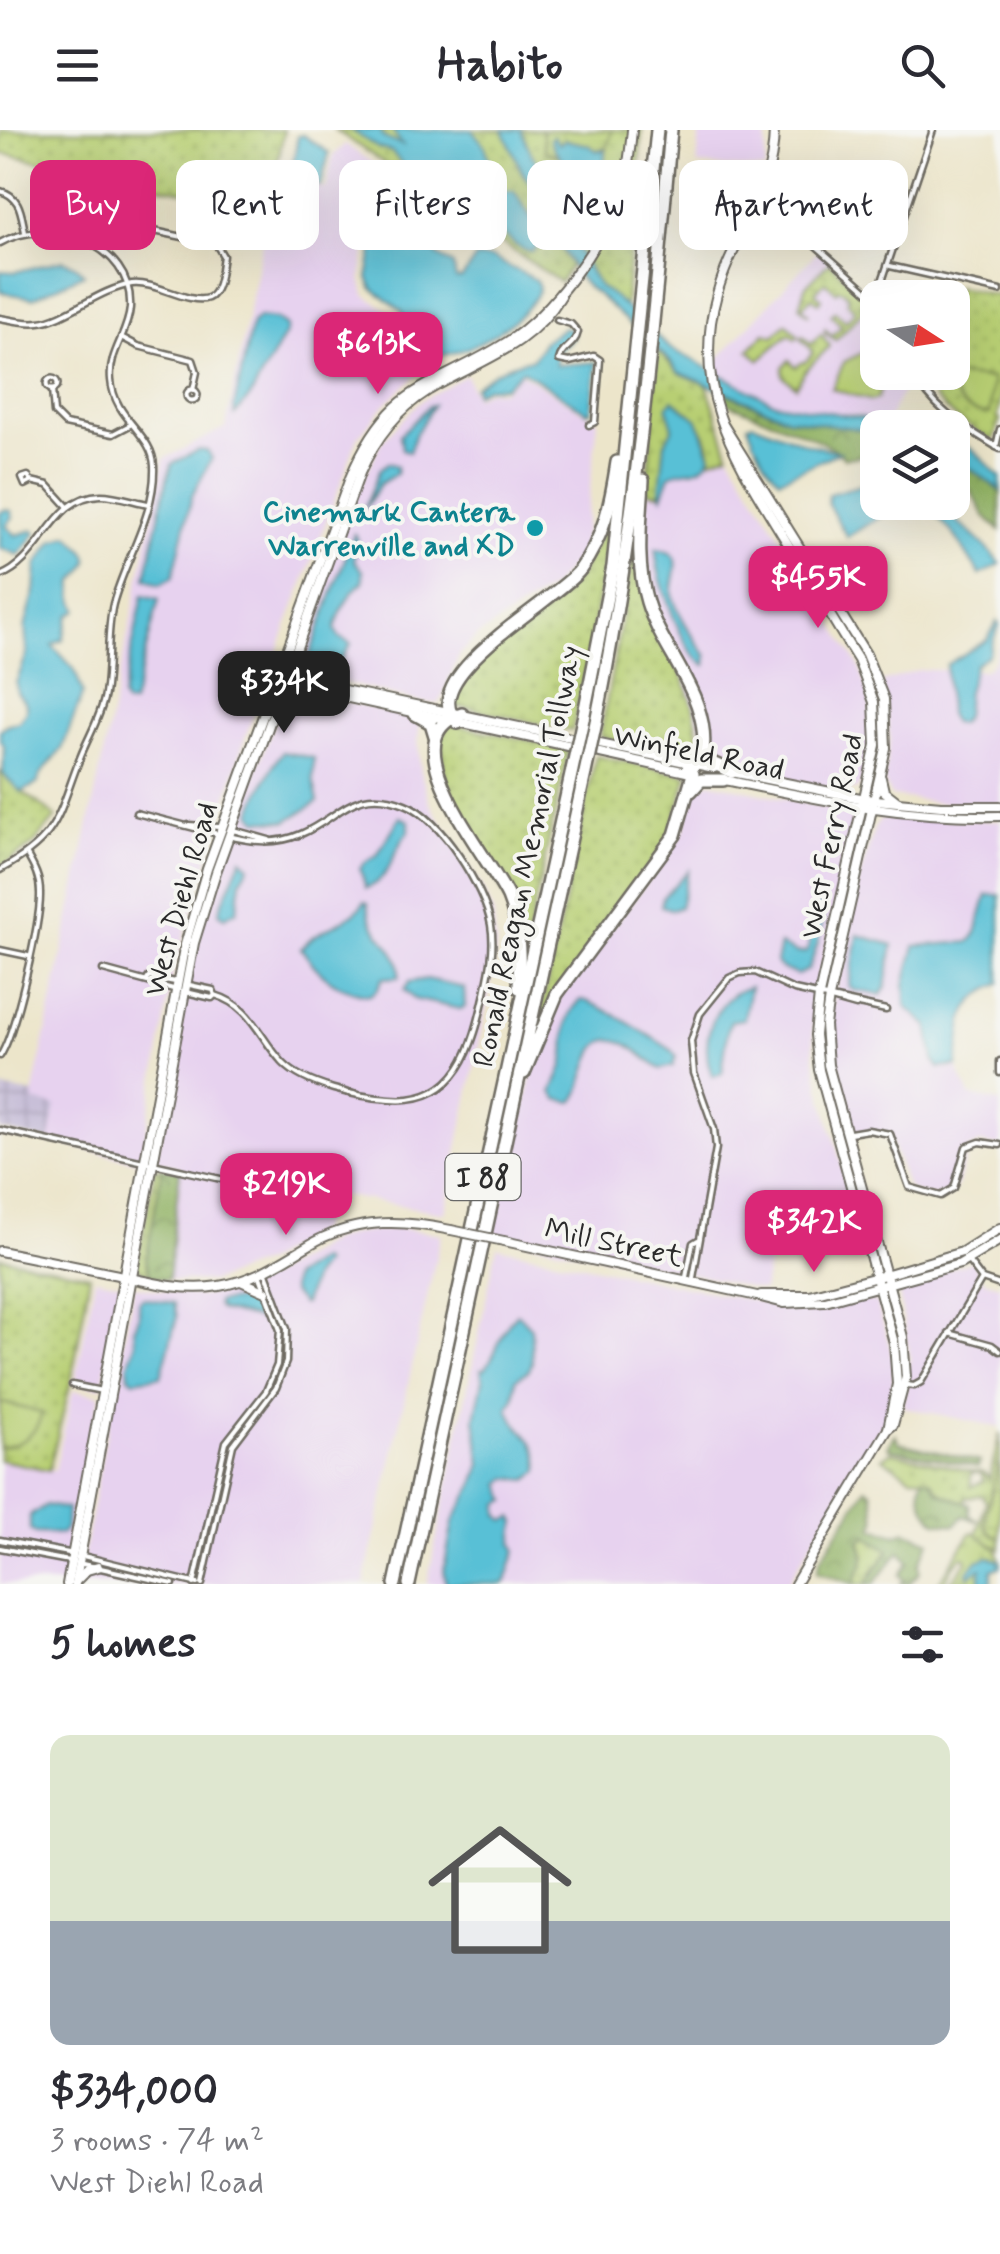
<!DOCTYPE html>
<meta charset="utf-8">
<style>
body{margin:0;font-family:Mynerve,sans-serif;background:#f7f7f7;color:#2b2b33;height:100vh;display:flex;flex-direction:column;font-size:38px;white-space:nowrap}
*{box-sizing:border-box;margin:0}
p{font-size:32px;color:#7c7c81}
.icon{flex:none;width:55px;height:55px;fill:none;stroke:currentColor;stroke-width:2;stroke-linecap:round;stroke-linejoin:round}
.map{position:relative;height:1454px;overflow:hidden}
.sheet{display:flex;flex-direction:column;background:#fff;flex:1}
.sheet>*{flex:none}
.hud{position:absolute;left:30px;top:30px;width:940px;height:90px;display:flex;gap:20px}
.needle{width:65px;rotate:102deg}
.tools{position:absolute;left:860px;top:150px;display:grid;gap:20px}
.tools a{display:grid;place-items:center;width:110px;height:110px;border-radius:20px;background:#fff;box-shadow:0 10px 40px #0002;font-size:50px}
.price{position:absolute;translate:-50% -85px;padding:0 22px;border-radius:20px;background:#db2777;color:#fff;font-size:32px;line-height:65px;filter:drop-shadow(0 2px 5px #0008)}
.price::after{content:'';position:absolute;left:50%;top:60px;width:30px;height:22px;margin-left:-15px;background:inherit;clip-path:polygon(0 0,100% 0,50% 100%)}
.price.active{background:#222;color:#fff}
ul{padding:0;list-style:none}
li{display:grid;align-content:center;gap:20px;height:530px;padding:0 50px}
li span{display:grid;place-items:center;height:310px;border-radius:20px;color:#555}
li>.icon{margin-inline-start:auto}
span .icon{width:180px;height:180px;fill:#fffc;stroke-width:1}
li b{font-size:42px}
h2{display:flex;justify-content:space-between;align-items:center;height:120px;padding:0 50px;font-size:42px}
.pill{padding:0 35px;border-radius:20px;background:#fff;box-shadow:0 10px 40px #0002;font-size:35px;line-height:90px}
.pill.active{background:#db2777;color:#fff}
header{display:flex;justify-content:space-between;align-items:center;height:130px;padding:0 50px;background:#fff;font-size:45px;font-weight:700}
.map>svg:first-child{display:block}
</style>
<header><svg class="icon" aria-label="menu" viewBox="0 0 24 24"><path d="M4 6h16M4 12h16M4 18h16"/></svg>Habito<svg class="icon" aria-label="search" viewBox="0 0 24 24"><circle cx="10" cy="10" r="6"/><path d="M15 15l6 6"/></svg></header>
<div class="map">
<svg width="1000" height="1454" viewBox="0 0 1000 1454">
<defs>
<pattern id="industrial-grid" width="8" height="8" patternUnits="userSpaceOnUse" patternTransform="scale(2.5)"><rect width="8" height="8" fill="#c8bfd8"/><path d="M0 4h8M4 0v8" fill="none" stroke="#aca4ba"/></pattern>
<pattern id="green-dots" width="8" height="8" patternUnits="userSpaceOnUse" patternTransform="scale(2.5)"><rect width="8" height="8" fill="#b8cf73"/><path d="M2 2h.1M6 6h.1" fill="none" stroke="#9eb264" stroke-width="1.8" stroke-linecap="round"/></pattern>
<pattern id="forest-crowns" width="20" height="18" patternUnits="userSpaceOnUse" patternTransform="scale(2.5)"><rect width="20" height="18" fill="#92b265"/><path d="M2 6a3 3 0 1 1 6 0M12 15a3 3 0 1 1 6 0" fill="none" stroke="#779153"/></pattern>
<pattern id="wetland-marsh" width="20" height="14" patternUnits="userSpaceOnUse" patternTransform="scale(2.5)"><rect width="20" height="14" fill="#b8cf73"/><path d="M1 5h8M5 5V1M11 12h8M15 12V8" fill="none" stroke="#9eb264"/></pattern>
</defs>
<rect width="100%" height="100%" fill="#f6f6f2"/>
<filter id="ink" filterUnits="userSpaceOnUse"><feTurbulence type="fractalNoise" baseFrequency=".01" numOctaves="2"/><feDisplacementMap in="SourceGraphic" scale="20" xChannelSelector="R" yChannelSelector="G"/><feConvolveMatrix kernelMatrix="1 2 1 2 8 2 1 2 1" color-interpolation-filters="sRGB"/></filter>
<filter id="wash" filterUnits="userSpaceOnUse"><feTurbulence type="fractalNoise" baseFrequency=".0048" numOctaves="4" result="noise"/><feDisplacementMap in="SourceGraphic" scale="40" xChannelSelector="R" yChannelSelector="G"/><feGaussianBlur stdDeviation="2.25" result="paint"/><feColorMatrix in="noise" values="0 0 0 0 0 0 0 0 0 0 0 0 0 0 0 0 0 1.4 0 .05"/><feComposite in="paint" operator="in"/></filter>
<g filter="url(#wash)">
<rect width="100%" height="100%" fill="#ece5ca"/>
<g fill="#e7d2ef">
<polygon points="700,0 767,0 765,40 697,35"/>
<polygon points="345,14 391,46 372,81 361,148 365,165 392,183 401,196 406,215 424,239 387,272 358,307 245,608 173,842 141,1032 49,1011 32,971 164,329 226,297 275,48 326,59 333,26"/>
<polygon points="819,120 877,177 878,242 912,245 887,290 775,273 717,243 716,231"/>
<polygon points="521,243 598,291 582,424 551,458 477,506 459,525 439,574 419,572 304,542 298,526 347,384 382,311 419,272 466,245 475,267 488,260 503,261"/>
<polygon points="729,323 859,536 870,570 872,612 866,644 857,659 844,661 761,646 712,633 679,525 652,473 643,438 647,362 662,366 667,350 674,343 695,341 710,330"/>
<polygon points="1000,512 1000,674 940,673 891,666 884,652 890,608 882,552 919,540 986,540 995,529"/>
<polygon points="297,560 420,590 418,609 421,643 430,674 484,761 493,783 496,813 493,844 445,1083 328,1063 320,1099 266,1132 211,1152 168,1150 180,1037 156,1030 189,844 208,771 284,567"/>
<polygon points="710,652 836,680 849,685 853,694 844,751 817,853 813,892 814,924 820,958 855,1082 824,1088 779,1080 763,1161 703,1146 492,1105 542,906 559,867 671,721 684,699 695,658"/>
<polygon points="895,687 1000,691 1000,765 987,765 975,806 969,812 915,816 905,853 907,878 922,888 930,899 937,937 950,939 957,937 970,966 1000,972 1000,1017 980,1013 968,1019 956,1059 944,1068 917,1063 908,1058 890,1008 866,1003 852,1006 832,941 831,882 859,749 875,697 880,690"/>
<polygon points="399,1098 441,1104 364,1454 78,1454 134,1156 200,1166 233,1161 270,1147 331,1111 352,1104"/>
<polygon points="497,1117 783,1177 810,1178 861,1168 877,1173 894,1230 892,1271 884,1292 787,1454 427,1454"/>
<polygon points="973,1131 983,1150 1000,1155 1000,1297 903,1277 910,1228 899,1164 910,1152"/>
<polygon points="95,1148 121,1153 102,1258 75,1253"/>
<polygon points="73,1260 100,1265 64,1454 0,1454 0,1330 55,1340"/>
</g>
<polygon fill="url(#industrial-grid)" points="2,958 34,964 33,971 56,976 49,1011 0,1000"/>
<g fill="url(#green-dots)" stroke="#727d4f" stroke-width="2.5">
<polygon points="0,0 284,0 269,79 0,23"/>
<polygon points="335,0 642,0 625,177 599,157 579,122 560,152"/>
<polygon points="829,132 872,173 866,178 861,174 863,181 836,210 825,203 825,199 832,206 842,196 831,185 835,181 846,191 855,181 847,172 849,169 846,163 839,159 836,162 825,152 815,162 822,169 819,173 812,167 802,177 809,185 800,176 805,157"/>
<polygon points="957,157 1000,166 1000,274 997,288 1000,289 993,311 953,286 934,268 939,243 952,242 953,178"/>
<polygon points="786,193 798,205 795,209 789,204 759,230 749,220 765,203 774,206"/>
<polygon points="821,204 830,216 805,241 796,257 783,246 783,237 789,230 796,237 802,232 804,233 812,225 812,220 800,208 803,206 811,214"/>
<path d="M658,221L678,242L707,255L729,323L710,330C712,305 694,282 673,271L667,277L673,297L665,313L660,364L647,362Z"/>
<polygon points="611,386 588,529 572,601 465,577 448,577 471,535 578,448"/>
<path d="M636,412C639,467 673,515 690,566C697,586 699,606 700,628L600,607Z"/>
<polygon points="446,593 569,619 523,828 519,791 462,686 445,647 440,602"/>
<polygon points="596,626 688,645 669,708 538,896"/>
<path d="M0,642C17,660 37,671 56,687L33,715L0,737Z"/>
<polygon points="162,1038 146,1130 150,1146 137,1137 155,1039"/>
<polygon points="0,1127 90,1145 72,1247 49,1340 0,1330"/>
<polygon points="1000,1303 1000,1327 984,1394 989,1402 1000,1408 1000,1419 976,1406 986,1372 981,1365 966,1368 964,1372 947,1367 923,1348 911,1347 882,1328 890,1322 979,1343 971,1343 971,1357 984,1351 980,1342 986,1344 989,1350"/>
<path d="M866,1406L890,1420L872,1443L868,1454H854C860,1433 870,1435 860,1411Z"/>
</g>
<g fill="url(#forest-crowns)" stroke="#5e6e48" stroke-width="2.5">
<path d="M720,261L788,288L877,302V325L844,328C835,311 746,283 722,270Z"/>
<polygon points="953,326 1000,360 1000,401 984,385 970,359 953,354"/>
<polygon points="162,1038 180,1041 168,1150 150,1146 146,1130"/>
<polygon points="895,1304 899,1313 980,1332 978,1337 891,1319 888,1317"/>
<path d="M923,1348L931,1350L938,1362L969,1374L970,1386L978,1391L964,1386L955,1395L936,1392C925,1380 917,1364 923,1348Z"/>
<path d="M866,1358L872,1361L876,1391L873,1398L897,1405L906,1401L930,1411L919,1434L920,1442L909,1454H901L904,1449L900,1445L909,1432L900,1421L874,1454H866L889,1420L866,1406L860,1411C869,1436 861,1432 854,1454L817,1442L820,1430Z"/>
</g>
<g fill="url(#wetland-marsh)" stroke="#727d4f" stroke-width="2.5">
<polygon points="542,0 612,0 606,23 605,18 597,21 588,15 565,10 559,14 553,7 552,13 559,26 545,21"/>
<polygon points="1000,1327 1000,1408 989,1402 984,1394"/>
<polygon points="974,1402 997,1419 1000,1431 988,1427 973,1441 981,1438 980,1454 960,1451 949,1454 967,1432 966,1428 962,1427 953,1436 944,1454 938,1454 971,1403"/>
</g>
<g fill="#b8cf73" stroke="#727d4f" stroke-width="2.5">
<polygon points="862,223 877,224 878,242 885,243 878,268 872,271 832,259 844,232"/>
<path d="M951,245L992,249L990,284C964,283 952,271 951,245Z"/>
<path d="M3,1273L42,1283C37,1303 24,1314 3,1317H0V1275Z"/>
</g>
<g fill="#59c0d6" stroke="#427680" stroke-width="2.5">
<path d="M351,0H380L384,8L402,15L392,0H472L485,16L494,46L487,49L478,48L467,61L472,63L483,79L490,76L502,61H514L541,103V113L532,122C508,118 502,93 479,88C476,72 457,68 443,67L437,60L417,52L392,22L378,18Z"/>
<path d="M503,0H521L532,25L562,72L579,122L599,157L613,166L670,218L775,273L916,297L878,298L877,302L788,288L678,242L670,231L596,163C573,152 567,117 548,101L551,96L546,90C548,58 526,56 519,36C515,24 508,12 503,0Z"/>
<polygon points="303,5 329,23 321,56 290,50 298,6"/>
<path d="M553,6L559,14L565,10L588,15L597,21L606,20L602,43L588,74L582,75C572,61 572,47 564,33C559,24 553,19 550,9Z"/>
<path d="M391,68H398L416,91L419,104L423,100V116L432,117L437,125L453,135L456,149L462,148L476,127L492,128L536,150L539,157C532,189 451,239 420,222L401,180L373,159L368,148L379,88Z"/>
<polygon points="63,130 75,135 84,144 33,168 0,162 0,141 15,142"/>
<polygon points="259,187 277,189 286,196 286,202 250,267 235,285 234,277 252,193"/>
<path d="M564,197L571,200L573,207L556,223V235L597,232L591,281L587,282L522,240L504,257H486L476,263L474,257C492,243 511,232 533,229L544,211Z"/>
<path d="M673,270L698,290L711,326C702,345 685,337 670,345L662,366L660,360L665,313L673,297L667,277Z"/>
<polygon points="433,275 416,303 409,322 402,319 400,305 429,276"/>
<path d="M753,293L807,314L839,322L780,349C766,338 754,313 748,295Z"/>
<path d="M953,310C973,315 985,332 1000,347V360L953,326Z"/>
<polygon points="199,320 207,321 212,328 192,366 173,447 160,454 146,448 167,349 172,334"/>
<polygon points="388,333 397,336 396,344 380,354 363,382 380,339"/>
<polygon points="865,354 877,355 878,372 912,373 893,379 847,407 828,374 829,364"/>
<path d="M925,373C942,373 991,420 1000,434L980,445L955,406Z"/>
<polygon points="4,380 11,381 13,387 6,396 16,405 34,400 36,403 19,425 0,418 0,383"/>
<path d="M354,404L357,408L354,430L363,441V452C350,461 339,483 335,499L339,507L351,514L336,538L320,535L309,527Z"/>
<path d="M69,405C89,426 98,427 74,451L73,466L78,480L69,486L63,510L52,515L74,539L83,563L62,619L41,644L37,654L21,662L3,644L4,616L0,611V600L8,594L19,592L26,581V574L17,562L16,553L27,524L25,497L35,461L37,435L54,410Z"/>
<path d="M656,419C694,423 666,451 674,470C681,489 695,510 707,526L706,535C684,528 654,443 656,419Z"/>
<polygon points="143,465 159,469 132,574 125,574 122,568"/>
<polygon points="997,492 999,495 988,525 975,534 967,562 965,586 960,594 953,593 948,584 946,535 987,510"/>
<path d="M283,622L314,628L313,649L318,672L287,691L258,690L252,683C254,672 275,629 283,622Z"/>
<path d="M400,687L409,691V701C391,720 393,749 366,758L360,739L365,732L377,725Z"/>
<polygon points="242,728 249,736 241,750 237,780 225,787 219,783 221,776"/>
<polygon points="688,741 680,777 673,780 661,776 663,767"/>
<path d="M987,765H1000V854C955,873 965,894 957,936L939,938L934,931L928,896L906,877L905,854L915,816L969,812L975,806Z"/>
<path d="M364,772L368,773C368,807 404,817 399,847L383,848L376,861L370,865C339,862 317,843 301,818C319,796 351,794 364,772Z"/>
<path d="M822,773C826,791 816,821 808,840L797,845L780,838L776,832L780,815L797,823L807,822L817,777Z"/>
<polygon points="858,805 893,815 886,857 881,865 853,860 849,856"/>
<polygon points="427,849 464,858 465,877 460,879 414,869 404,860 409,852"/>
<path d="M750,857L744,889L731,891L728,898L722,943L713,946C697,915 714,865 750,857Z"/>
<path d="M581,870C594,870 655,909 670,919L676,926L673,936L661,939C647,931 637,918 622,912C585,897 589,958 573,972L557,969L552,962C555,955 559,947 562,939C571,915 557,892 581,870Z"/>
<polygon points="320,1130 323,1134 313,1147 304,1174 301,1174 291,1161 292,1148"/>
<polygon points="143,1168 174,1173 177,1187 161,1246 134,1250 129,1246 128,1237 135,1214 134,1199 139,1187 139,1171"/>
<polygon points="245,1169 259,1179 259,1189 221,1180 217,1176 217,1172"/>
<path d="M517,1183L531,1198L532,1233L529,1240L516,1249L514,1268L508,1278C518,1306 540,1306 539,1341L528,1350L508,1348L501,1354L507,1370L499,1374V1385L505,1391L513,1387L516,1392L513,1412L516,1420L506,1451L503,1454H446L444,1440L453,1392L474,1355L481,1334L475,1288L483,1250L481,1239H485C498,1222 502,1197 517,1183Z"/>
<polygon points="46,1375 67,1379 66,1399 62,1404 35,1403 30,1400 30,1386"/>
<polygon points="988,1427 1000,1431 1000,1437 992,1440 992,1452 980,1454 981,1438 969,1446 968,1442 976,1431"/>
</g>
</g>
<g filter="url(#ink)">
<g fill="none" stroke-linecap="round" stroke-linejoin="round">
<defs>
<g id="street">
<path d="M0,61C21,66 21,84 25,102"/>
<polyline points="759,73 787,90 875,168"/>
<path d="M0,113C48,85 134,113 130,178C128,204 108,223 111,250C114,289 153,304 154,336C156,384 125,429 113,474C106,503 110,534 105,564C101,587 88,607 80,628C57,687 60,707 0,740"/>
<polyline points="890,136 1000,161"/>
<polyline points="876,169 933,0"/>
<path d="M0,188C13,190 26,194 39,192C67,189 97,160 132,154C155,151 189,175 208,168C220,163 221,137 223,126L216,114L121,94L102,100L89,113"/>
<path d="M557,190L571,194L578,202C575,216 561,218 559,230L569,232L594,226L600,230L595,292L589,295"/>
<polyline points="121,207 138,216 193,230 197,242 193,260"/>
<path d="M914,242C932,280 966,298 1000,319"/>
<circle cx="52" cy="254" r="5.5"/>
<circle cx="192" cy="265" r="5.5"/>
<polyline points="52,260 54,283 65,294 113,304 130,295"/>
<polyline points="996,317 1000,299"/>
<polygon points="28,346 31,352 25,355 22,348"/>
<polyline points="31,351 48,355 68,377"/>
<path d="M0,446C43,430 51,366 101,365C116,365 133,371 148,374"/>
<polyline points="136,683 218,704"/>
<polyline points="189,695 219,697"/>
<polyline points="233,700 269,710"/>
<polyline points="0,820 28,826"/>
<polyline points="103,840 177,860"/>
<polyline points="147,850 149,847 175,852"/>
<path d="M185,854L213,860L215,865C252,876 259,908 283,933C305,956 359,967 390,969C459,975 473,916 485,863C490,840 495,818 491,795C485,759 440,687 405,674C354,654 341,687 301,704C276,715 253,712 228,706"/>
<polyline points="186,862 212,868 215,865"/>
<polyline points="831,869 856,876 859,874"/>
<path d="M0,926C15,904 41,791 40,763C40,748 34,737 27,725"/>
<polyline points="1000,931 1000,943"/>
<polyline points="0,1000 329,1073"/>
<polyline points="850,1003 868,1000 890,1004 909,1057 941,1066 954,1058 966,1017 980,1012 1000,1015"/>
<polyline points="969,1132 982,1149 1000,1155"/>
<polyline points="686,1147 693,1113 698,1110"/>
<polyline points="693,1148 716,1018 714,999 694,943 691,911 700,884 729,848 740,843 755,842 794,860 886,880"/>
<polyline points="949,1203 992,1215 1000,1221"/>
<polyline points="72,1255 102,1261"/>
<polyline points="907,1255 914,1256 921,1252 982,1149"/>
<polyline points="0,1410 74,1424"/>
<polyline points="0,1418 69,1431"/>
<polyline points="83,1426 198,1454"/>
<polyline points="78,1433 173,1454"/>
<polyline points="194,1454 226,1312 266,1261 277,1235 280,1200 259,1144"/>
<polyline points="202,1454 233,1315 276,1258 286,1232 287,1199 266,1143"/>
</g>
<g id="secondary">
<path d="M774,0C773,69 734,103 717,164C690,261 735,327 783,406C808,447 832,489 858,530L874,572L876,615L819,865L815,905L819,940L894,1213L897,1254L888,1299"/>
<polyline points="724,296 866,524 884,569 886,618 829,867 825,895 828,935 903,1207 906,1247 893,1295 888,1299 795,1454"/>
<polyline points="282,547 714,638"/>
<polyline points="280,553 691,643"/>
<polyline points="727,641 865,669 941,676 1000,676"/>
<polyline points="881,648 884,661 898,672"/>
<path d="M720,649C815,669 901,688 1000,686"/>
<polyline points="504,1111 757,1166 784,1173 825,1171 960,1134 1000,1110"/>
<path d="M0,1121C38,1129 75,1136 113,1144C149,1152 183,1162 219,1156C257,1150 284,1129 316,1111C360,1088 404,1090 451,1100"/>
<polyline points="241,1151 266,1162"/>
<polyline points="761,1165 809,1165 885,1145 962,1122 1000,1098"/>
<polyline points="77,1450 87,1440 98,1437"/>
<path d="M67,1454L184,818L207,739L350,348C390,252 431,260 507,212C553,183 604,112 621,60C628,41 630,21 632,0"/>
<path d="M75,1454L194,813L216,742L360,343C375,309 397,280 429,260C478,231 530,218 561,166"/>
</g>
<g id="highway">
<path d="M643,350C641,390 635,432 647,472C663,525 714,569 702,629L688,640"/>
<polyline points="415,584 431,593 435,606"/>
<path d="M462,584C385,608 491,729 508,767C520,796 520,827 519,858"/>
<polyline points="583,589 613,436 657,0"/>
<path d="M596,592C636,397 653,199 671,0"/>
<path d="M458,593C410,549 557,470 580,440C604,407 611,372 617,332"/>
<polyline points="703,620 710,632 732,642"/>
<polyline points="691,661 701,650 723,650"/>
<polyline points="524,943 557,864 675,705 693,644 687,632"/>
<polyline points="395,1454 572,640"/>
<polyline points="409,1454 585,643"/>
</g>
</defs>
<use href="#street" stroke="#6f6c63" stroke-width="9"/>
<use href="#secondary" stroke="#6f6c63" stroke-width="12"/>
<use href="#highway" stroke="#6f6c63" stroke-width="16"/>
<use href="#street" stroke="#fff" stroke-width="4"/>
<use href="#secondary" stroke="#fff" stroke-width="8"/>
<use href="#highway" stroke="#fff" stroke-width="11"/>
<defs>
<polyline id="secondary-bridge" points="451,1100 504,1111"/>
<g id="highway-bridge">
<polyline points="572,640 583,589"/>
<polyline points="585,643 596,592"/>
</g>
</defs>
<use href="#secondary-bridge" stroke="#6f6c63" stroke-width="12" stroke-linecap="butt"/>
<use href="#highway-bridge" stroke="#6f6c63" stroke-width="16" stroke-linecap="butt"/>
<use href="#secondary-bridge" stroke="#fff" stroke-width="8"/>
<use href="#highway-bridge" stroke="#fff" stroke-width="11"/>
</g>
</g>
<circle fill="#0f9aa8" stroke="#f6f6f2" stroke-width="4" cx="535" cy="398" r="10"/>
<g text-anchor="middle" stroke-width="8" stroke-linejoin="round" paint-order="stroke">
<rect fill="#f6f6f2" stroke="#686867" stroke-width="2.5" x="445.5" y="1024" width="75" height="46" rx="8"/>
<g font-size="28" font-weight="bold" fill="#2b2b2b">
<text x="483" y="1057">I 88</text>
</g>
<g font-size="30" font-weight="bold" fill="#0d838f" stroke="#f6f6f2" text-anchor="end">
<text x="515" y="391">Cinemark Cantera<tspan x="515" dy="34">Warrenville and XD</tspan></text>
</g>
<g font-size="30" fill="#2b2b2b" stroke="#f6f6f2">
<text transform="translate(699 622) rotate(12)" y="10">Winfield Road</text>
<text transform="translate(831 706) rotate(-78)" y="10">West Ferry Road</text>
<text transform="translate(527 726) rotate(-78)" y="10">Ronald Reagan Memorial Tollway</text>
<text transform="translate(180 769) rotate(-74)" y="10">West Diehl Road</text>
<text transform="translate(614 1112) rotate(12)" y="10">Mill Street</text>
</g>
</g>
</svg>
<div class="tools">
<a><svg class="needle" viewBox="-14 -14 28 28"><path d="M0-13l5 13h-10z" fill="#e53935"/><path d="M0 13l5-13h-10z" fill="#7c7c81"/></svg></a>
<a><svg class="icon" aria-label="layers" viewBox="0 0 24 24"><path d="M12 4l9 5-9 5-9-5zM3 14l9 5 9-5"/></svg></a>
</div>
<b class="price" style="left:378px;top:267px">$613K</b>
<b class="price" style="left:818px;top:501px">$455K</b>
<b class="price active" style="left:284px;top:606px">$334K</b>
<b class="price" style="left:286px;top:1108px">$219K</b>
<b class="price" style="left:814px;top:1145px">$342K</b>
<div class="hud">
<a class="pill active">Buy</a>
<a class="pill">Rent</a>
<a class="pill">Filters</a>
<a class="pill">New</a>
<a class="pill">Apartment</a>
</div>
</div>
<section class="sheet">
<h2>5 homes<svg class="icon" aria-label="filters" viewBox="0 0 24 24"><path d="M4 7h16M4 17h16"/><circle cx="9" cy="7" r="2"/><circle cx="15" cy="17" r="2"/></svg></h2>
<ul>
<li><span style="background:linear-gradient(#dfe7d0 60%,#9aa5b1 0)"><svg class="icon" aria-label="home" viewBox="0 0 24 24"><path d="M3 11l9-7 9 7M6 9v11h12V9"/></svg></span><div><b>$334,000</b><p>3 rooms · 74 m²</p><p>West Diehl Road</p></div></li>
</ul>
</section>
